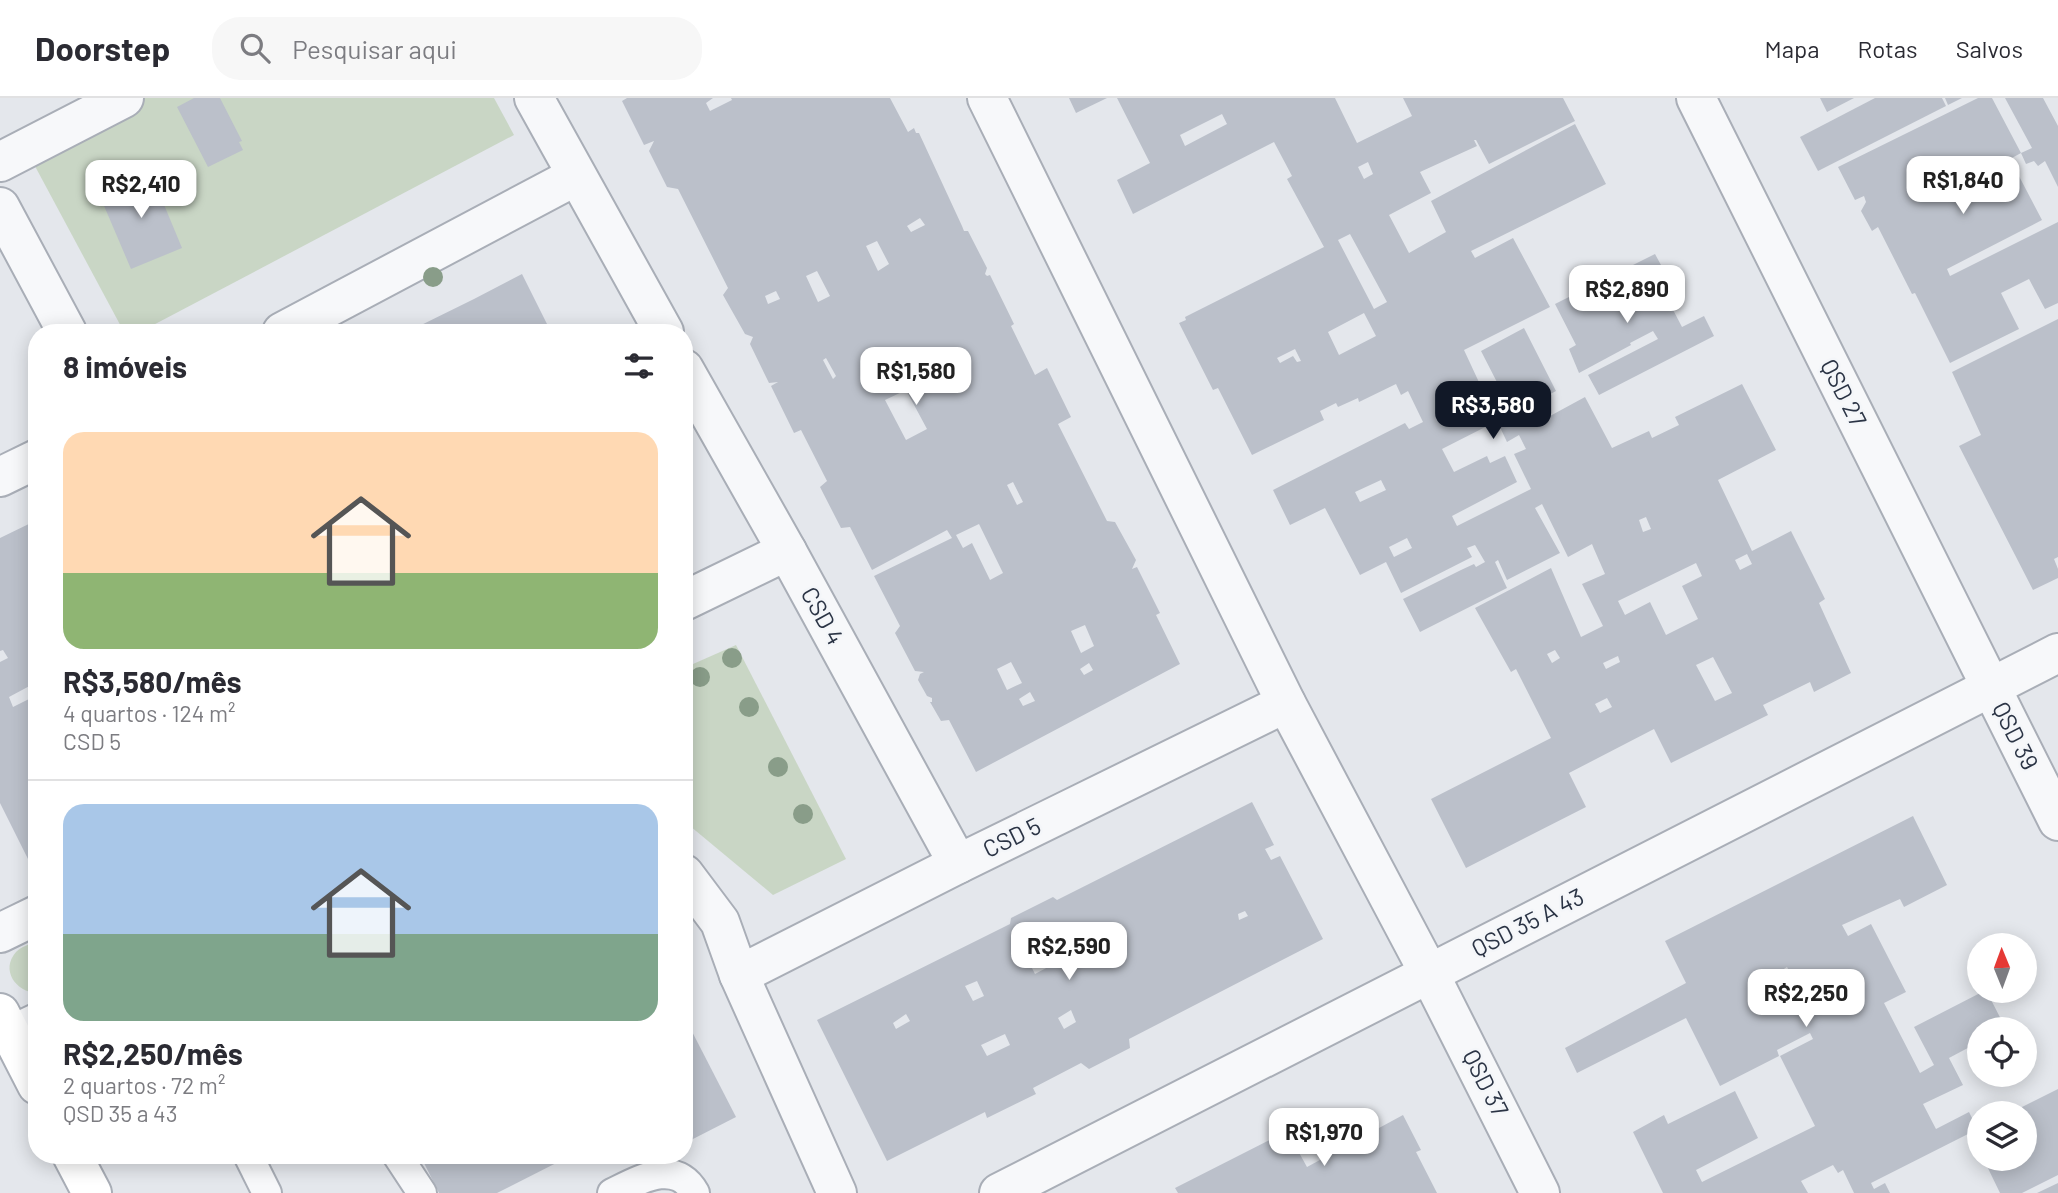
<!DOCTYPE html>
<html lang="pt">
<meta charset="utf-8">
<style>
body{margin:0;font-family:Barlow,sans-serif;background:#f7f7f7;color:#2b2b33;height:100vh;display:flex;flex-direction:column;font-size:26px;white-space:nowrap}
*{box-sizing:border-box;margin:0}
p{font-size:23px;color:#7c7c81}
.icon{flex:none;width:38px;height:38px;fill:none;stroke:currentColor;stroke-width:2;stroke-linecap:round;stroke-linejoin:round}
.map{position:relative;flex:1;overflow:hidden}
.drawer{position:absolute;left:28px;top:226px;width:665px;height:840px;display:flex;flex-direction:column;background:#fff;border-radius:28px;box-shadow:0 4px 18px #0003}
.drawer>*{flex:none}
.needle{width:46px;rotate:359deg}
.controls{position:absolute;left:1967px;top:835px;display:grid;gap:14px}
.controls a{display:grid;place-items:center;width:70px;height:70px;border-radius:50%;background:#fff;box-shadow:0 4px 18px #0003;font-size:35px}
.price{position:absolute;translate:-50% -60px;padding:0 16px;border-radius:14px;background:#fff;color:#222;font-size:23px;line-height:46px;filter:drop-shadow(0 2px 4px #0008)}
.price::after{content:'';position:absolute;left:50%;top:42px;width:21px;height:16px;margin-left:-10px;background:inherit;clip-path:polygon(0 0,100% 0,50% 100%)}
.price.selected{background:#111827;color:#fff}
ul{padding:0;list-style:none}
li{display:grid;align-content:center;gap:14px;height:371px;padding:0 35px}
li+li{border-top:2px solid #e1e1e2}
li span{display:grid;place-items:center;height:217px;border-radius:21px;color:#555}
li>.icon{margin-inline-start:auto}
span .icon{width:126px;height:126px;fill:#fffc;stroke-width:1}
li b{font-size:30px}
h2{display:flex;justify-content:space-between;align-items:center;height:84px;padding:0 35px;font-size:30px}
header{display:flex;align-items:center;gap:42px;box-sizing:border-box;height:98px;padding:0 35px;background:#fff;border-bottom:2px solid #e1e1e2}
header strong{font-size:33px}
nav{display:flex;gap:38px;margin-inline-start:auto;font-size:24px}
.search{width:490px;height:63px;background:#f7f7f7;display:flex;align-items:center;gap:18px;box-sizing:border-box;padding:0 24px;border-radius:28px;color:#7c7c81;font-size:26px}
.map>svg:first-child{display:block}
</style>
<header>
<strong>Doorstep</strong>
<div class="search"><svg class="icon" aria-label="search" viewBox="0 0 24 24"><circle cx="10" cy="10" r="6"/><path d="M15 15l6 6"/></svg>Pesquisar aqui</div>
<nav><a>Mapa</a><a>Rotas</a><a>Salvos</a></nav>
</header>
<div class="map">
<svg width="2058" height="1095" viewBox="0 0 2058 1095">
<rect width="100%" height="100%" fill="#e4e7ec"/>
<g fill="#c9d6c5">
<polygon points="137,0 494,0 514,37 140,234 124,234 29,57"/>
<polygon points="736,547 846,761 773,797 684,723 684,570"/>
<path d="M37,843V895C16,894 0,872 16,854C21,849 30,846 37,843Z"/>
</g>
<g fill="#bbc0ca" fill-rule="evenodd">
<polygon points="194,0 220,0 242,43 239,44 243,52 208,69 177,9"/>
<path d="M627,0H713L706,5L710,13L732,2L731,0H890L908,34L914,30L916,35H919L962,128L964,133H968L987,170L985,176L987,178L990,177L1014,226L1011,228L1035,277L1047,270L1071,319L1058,326L1107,423L1115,424L1136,462L1132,471L1137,469L1160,515L1156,517L1180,566L976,674L949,622L941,623L930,604H932V600L927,598L918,582L920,576L924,574L915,573L895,535L900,528L874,478L952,440L947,432L872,472L850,429L841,430L820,389L827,383L801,332L794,335L771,288L778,284L769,285L750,246L753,239L745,236L723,197L728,190L678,91L667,89L649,53L654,43L644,47L622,3ZM920,120L925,127L911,134L907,128ZM877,143L889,166L878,173L866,148ZM817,173L830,198L818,204L806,178ZM776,193L780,201L768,206L765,198ZM826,260L836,278L833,281L823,262ZM906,292L927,331L906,342L885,302ZM1013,384L1023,404L1017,407L1007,387ZM979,426L1003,475L990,482L972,445L963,450L956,437ZM1085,527L1094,548L1081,555L1071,533ZM1011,564L1022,585L1007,592L997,571ZM1089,565L1093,572L1084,577L1080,571ZM1030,594L1035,603L1023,608L1019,601Z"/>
<polygon points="1069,0 1107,0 1076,15"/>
<path d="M1117,0H1335L1357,45L1412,18L1403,0H1563L1575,23L1489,66L1476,42H1474L1477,48L1420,74L1431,95L1389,117L1409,155L1446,134L1431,103L1575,26L1606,86L1471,153L1475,160L1513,140L1550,209L1464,252L1484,295L1496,289L1498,293L1501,292L1481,253L1524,230L1556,293L1541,301L1550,318L1585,299L1612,350L1649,333L1652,340L1679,327L1675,319L1742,286L1776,352L1718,382L1752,453L1791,433L1825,501L1819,505L1851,575L1814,594L1810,584L1763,607L1768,617L1671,665L1654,631L1569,675L1586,709L1466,770L1431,701L1551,640L1516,571L1511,574L1475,510L1551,470L1581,539L1603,528L1582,486L1605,476L1594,451L1592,446L1568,459L1542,406L1535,410L1560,455L1507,482L1498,462L1495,464L1507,490L1420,534L1403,501L1461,472L1474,466L1476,469L1485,464L1475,447L1467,450L1472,459L1401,495L1386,464L1360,477L1325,410L1290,427L1273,392L1405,325L1409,331L1423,324L1408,293L1401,297L1396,286L1359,304L1358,300L1338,309L1336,305L1320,313L1324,322L1252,357L1218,290L1213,292L1179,225L1186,222L1185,219L1324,149L1287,81L1292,78L1274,44L1133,116L1117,82L1150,65ZM1222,16L1227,26L1185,48L1180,37ZM1368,64L1373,76L1364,81L1358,69ZM1350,136L1387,204L1374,211L1338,142ZM1364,215L1376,238L1339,257L1328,234ZM1295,251L1301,263L1297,264L1293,258L1280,265L1277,260ZM1497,323L1507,344L1519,337L1526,351L1514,356L1531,391L1457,428L1452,418L1517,384L1505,358L1490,365L1487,358L1454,374L1442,351ZM1381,382L1386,392L1360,404L1355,394ZM1646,419L1651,431L1643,434L1639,422ZM1407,440L1412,450L1394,459L1389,449ZM1747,456L1752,466L1740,472L1735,462ZM1696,465L1702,478L1682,488L1698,521L1666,537L1650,504L1625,517L1618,503ZM1555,552L1560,560L1552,565L1547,556ZM1618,558L1620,564L1606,571L1603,565ZM1713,559L1732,595L1715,603L1696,567ZM1607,600L1612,609L1600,615L1595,606Z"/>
<polygon points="1820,0 1854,0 1827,14"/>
<polygon points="1875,0 1942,0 1946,8 1818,73 1800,39"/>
<polygon points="1945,0 1962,0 1948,7"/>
<path d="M1978,0H1992L2021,55L2032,50L2005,0H2043L2058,28V89L2045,63L2038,68L2034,63L2026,66L2021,55L2010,61L2042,122L1947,171L1950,178L2058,124V205L2045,211L2029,181L2001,195L2019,231L1950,265L1915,195L1912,196L1878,129L1872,133L1861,113L1866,104L1864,98L1855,102L1838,69ZM1967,83L1974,96L1959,104L1952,91Z"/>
<polygon points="150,73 182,150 131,171 99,96"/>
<polygon points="1655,156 1667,178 1658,183 1682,229 1704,218 1714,238 1599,297 1588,277 1658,241 1653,233 1630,245 1631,247 1579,275 1569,251 1576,247 1555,206"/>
<polygon points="522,176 551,234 407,234 474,201"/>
<polygon points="2058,221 2058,459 2054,461 2058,471 2058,480 2033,492 1959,348 1981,337 1952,274"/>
<polygon points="37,422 37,584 9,599 13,609 37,597 37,769 33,771 0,705 0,564 8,560 3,552 0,553 0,440"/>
<path d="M1252,704L1274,747L1265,751L1271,762L1280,758L1323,841L1129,941L1130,950L1089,971L1081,965L1033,990L1036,996L987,1020L985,1014L887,1063L817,922L1010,826L1011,820L1053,799L1057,802ZM1245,813L1248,818L1239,822L1238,816ZM1042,860L1048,869L1035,876L1030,866ZM977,883L984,898L973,903L965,888ZM1071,912L1076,924L1064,931L1058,920ZM906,916L910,923L896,931L893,925ZM1005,936L1010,947L987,958L981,947Z"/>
<path d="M1913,718L1947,787L1904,809L1900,801L1842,827L1848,838L1871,826L1906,894L1884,905L1920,975L1934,967L1914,929L1986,892L2006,931H1979V944L1949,960L1963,987L1923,1006L1936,1031L1969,1014L1978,1032L1979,1031V1053L1970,1035L1871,1085L1874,1091L1885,1085L1890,1095H1854L1843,1072L1838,1075L1833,1067L1801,1083L1808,1095H1663L1633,1034L1664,1017L1668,1026L1735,993L1758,1040L1696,1072L1702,1084L1815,1028L1780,958L1813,941L1810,935L1777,952L1779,958L1720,988L1686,920L1577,975L1565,950L1686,885L1665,843ZM1787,869L1813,919L1804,924L1786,886L1777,890L1773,883L1782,879L1779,874Z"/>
<polygon points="684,918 736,1019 691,1042 684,1029"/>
<polygon points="2058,991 2058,1077 2022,1095 2000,1095 1983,1060 2025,1060 2025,1015 2010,1015"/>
<polygon points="1403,1017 1421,1052 1416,1054 1437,1095 1178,1095 1175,1090 1287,1033 1307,1069"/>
<polygon points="420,1057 572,1057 497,1095 439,1095"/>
<polygon points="2058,1085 2058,1095 2037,1095"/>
</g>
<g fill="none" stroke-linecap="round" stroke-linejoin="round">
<defs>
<g id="lane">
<polyline points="248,1057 267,1095"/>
<polyline points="397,1057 422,1095"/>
<path d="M612,1095C639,1082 675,1060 695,1095"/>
</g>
<g id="street">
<polyline points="534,0 664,234"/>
<polyline points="987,0 1286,605 1429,875 1540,1095"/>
<polyline points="1696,0 2058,723"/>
<polyline points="0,64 124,0"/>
<polyline points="0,109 67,234"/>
<polyline points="282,234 576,78"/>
<polyline points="684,271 787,453 958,766"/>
<polyline points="0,379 37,361"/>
<polyline points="684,503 787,453"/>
<polyline points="684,776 720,824 739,877 837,1095"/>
<polyline points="0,835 37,817"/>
<polyline points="739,877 958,766 1286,605"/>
<polyline points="12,937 37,925"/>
<polyline points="999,1095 2058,555"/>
</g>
<g id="secondary">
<polyline points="0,915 37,987"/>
<polyline points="72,1057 92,1095"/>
</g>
</defs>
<use href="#lane" stroke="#a9aeb7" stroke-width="32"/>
<use href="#street" stroke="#a9aeb7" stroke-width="42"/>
<use href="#secondary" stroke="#a9aeb7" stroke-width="42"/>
<use href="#lane" stroke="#f7f8fa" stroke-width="28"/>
<use href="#street" stroke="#f7f8fa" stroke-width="38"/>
<use href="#secondary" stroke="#fff" stroke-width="38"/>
</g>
<g fill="#899d89">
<circle cx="433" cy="179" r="10"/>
<circle cx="732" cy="560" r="10"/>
<circle cx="700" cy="579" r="10"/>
<circle cx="749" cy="609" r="10"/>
<circle cx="778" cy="669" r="10"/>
<circle cx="803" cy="716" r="10"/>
</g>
<g text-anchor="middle" stroke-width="5" stroke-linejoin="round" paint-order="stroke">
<g font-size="24" fill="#2b3445" stroke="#f4f6f9">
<text transform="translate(1843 295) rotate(63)" y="8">QSD 27</text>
<text transform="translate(822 518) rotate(61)" y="8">CSD 4</text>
<text transform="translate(2015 638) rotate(63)" y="8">QSD 39</text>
<text transform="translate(1012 740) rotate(-26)" y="8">CSD 5</text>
<text transform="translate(1528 825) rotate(-27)" y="8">QSD 35 A 43</text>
<text transform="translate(1485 985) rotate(63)" y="8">QSD 37</text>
</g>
</g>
</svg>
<div class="controls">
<a><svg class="needle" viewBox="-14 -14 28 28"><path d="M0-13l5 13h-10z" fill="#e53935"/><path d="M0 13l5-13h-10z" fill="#7c7c81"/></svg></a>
<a><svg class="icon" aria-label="locate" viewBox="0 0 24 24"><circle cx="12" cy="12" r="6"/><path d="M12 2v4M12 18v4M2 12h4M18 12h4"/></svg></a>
<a><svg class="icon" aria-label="layers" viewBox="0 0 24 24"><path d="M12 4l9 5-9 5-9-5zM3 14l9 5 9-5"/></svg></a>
</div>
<b class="price" style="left:1963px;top:118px">R$1,840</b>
<b class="price" style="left:141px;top:122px">R$2,410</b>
<b class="price" style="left:1627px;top:227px">R$2,890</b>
<b class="price" style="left:916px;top:309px">R$1,580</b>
<b class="price selected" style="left:1493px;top:343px">R$3,580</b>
<b class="price" style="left:1069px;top:884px">R$2,590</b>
<b class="price" style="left:1806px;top:931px">R$2,250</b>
<b class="price" style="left:1324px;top:1070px">R$1,970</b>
<section class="drawer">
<h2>8 imóveis<svg class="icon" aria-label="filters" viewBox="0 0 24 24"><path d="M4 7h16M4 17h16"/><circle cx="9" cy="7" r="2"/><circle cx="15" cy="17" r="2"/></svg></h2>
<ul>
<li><span style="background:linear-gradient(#ffd9b3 65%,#8fb573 0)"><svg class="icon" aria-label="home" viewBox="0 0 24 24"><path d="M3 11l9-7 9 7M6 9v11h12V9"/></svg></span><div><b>R$3,580/mês</b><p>4 quartos · 124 m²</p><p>CSD 5</p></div></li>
<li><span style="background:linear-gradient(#a9c7e8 60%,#7fa58c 0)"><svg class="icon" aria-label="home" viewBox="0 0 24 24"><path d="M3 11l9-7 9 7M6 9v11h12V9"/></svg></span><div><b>R$2,250/mês</b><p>2 quartos · 72 m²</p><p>QSD 35 a 43</p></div></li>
</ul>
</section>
</div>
